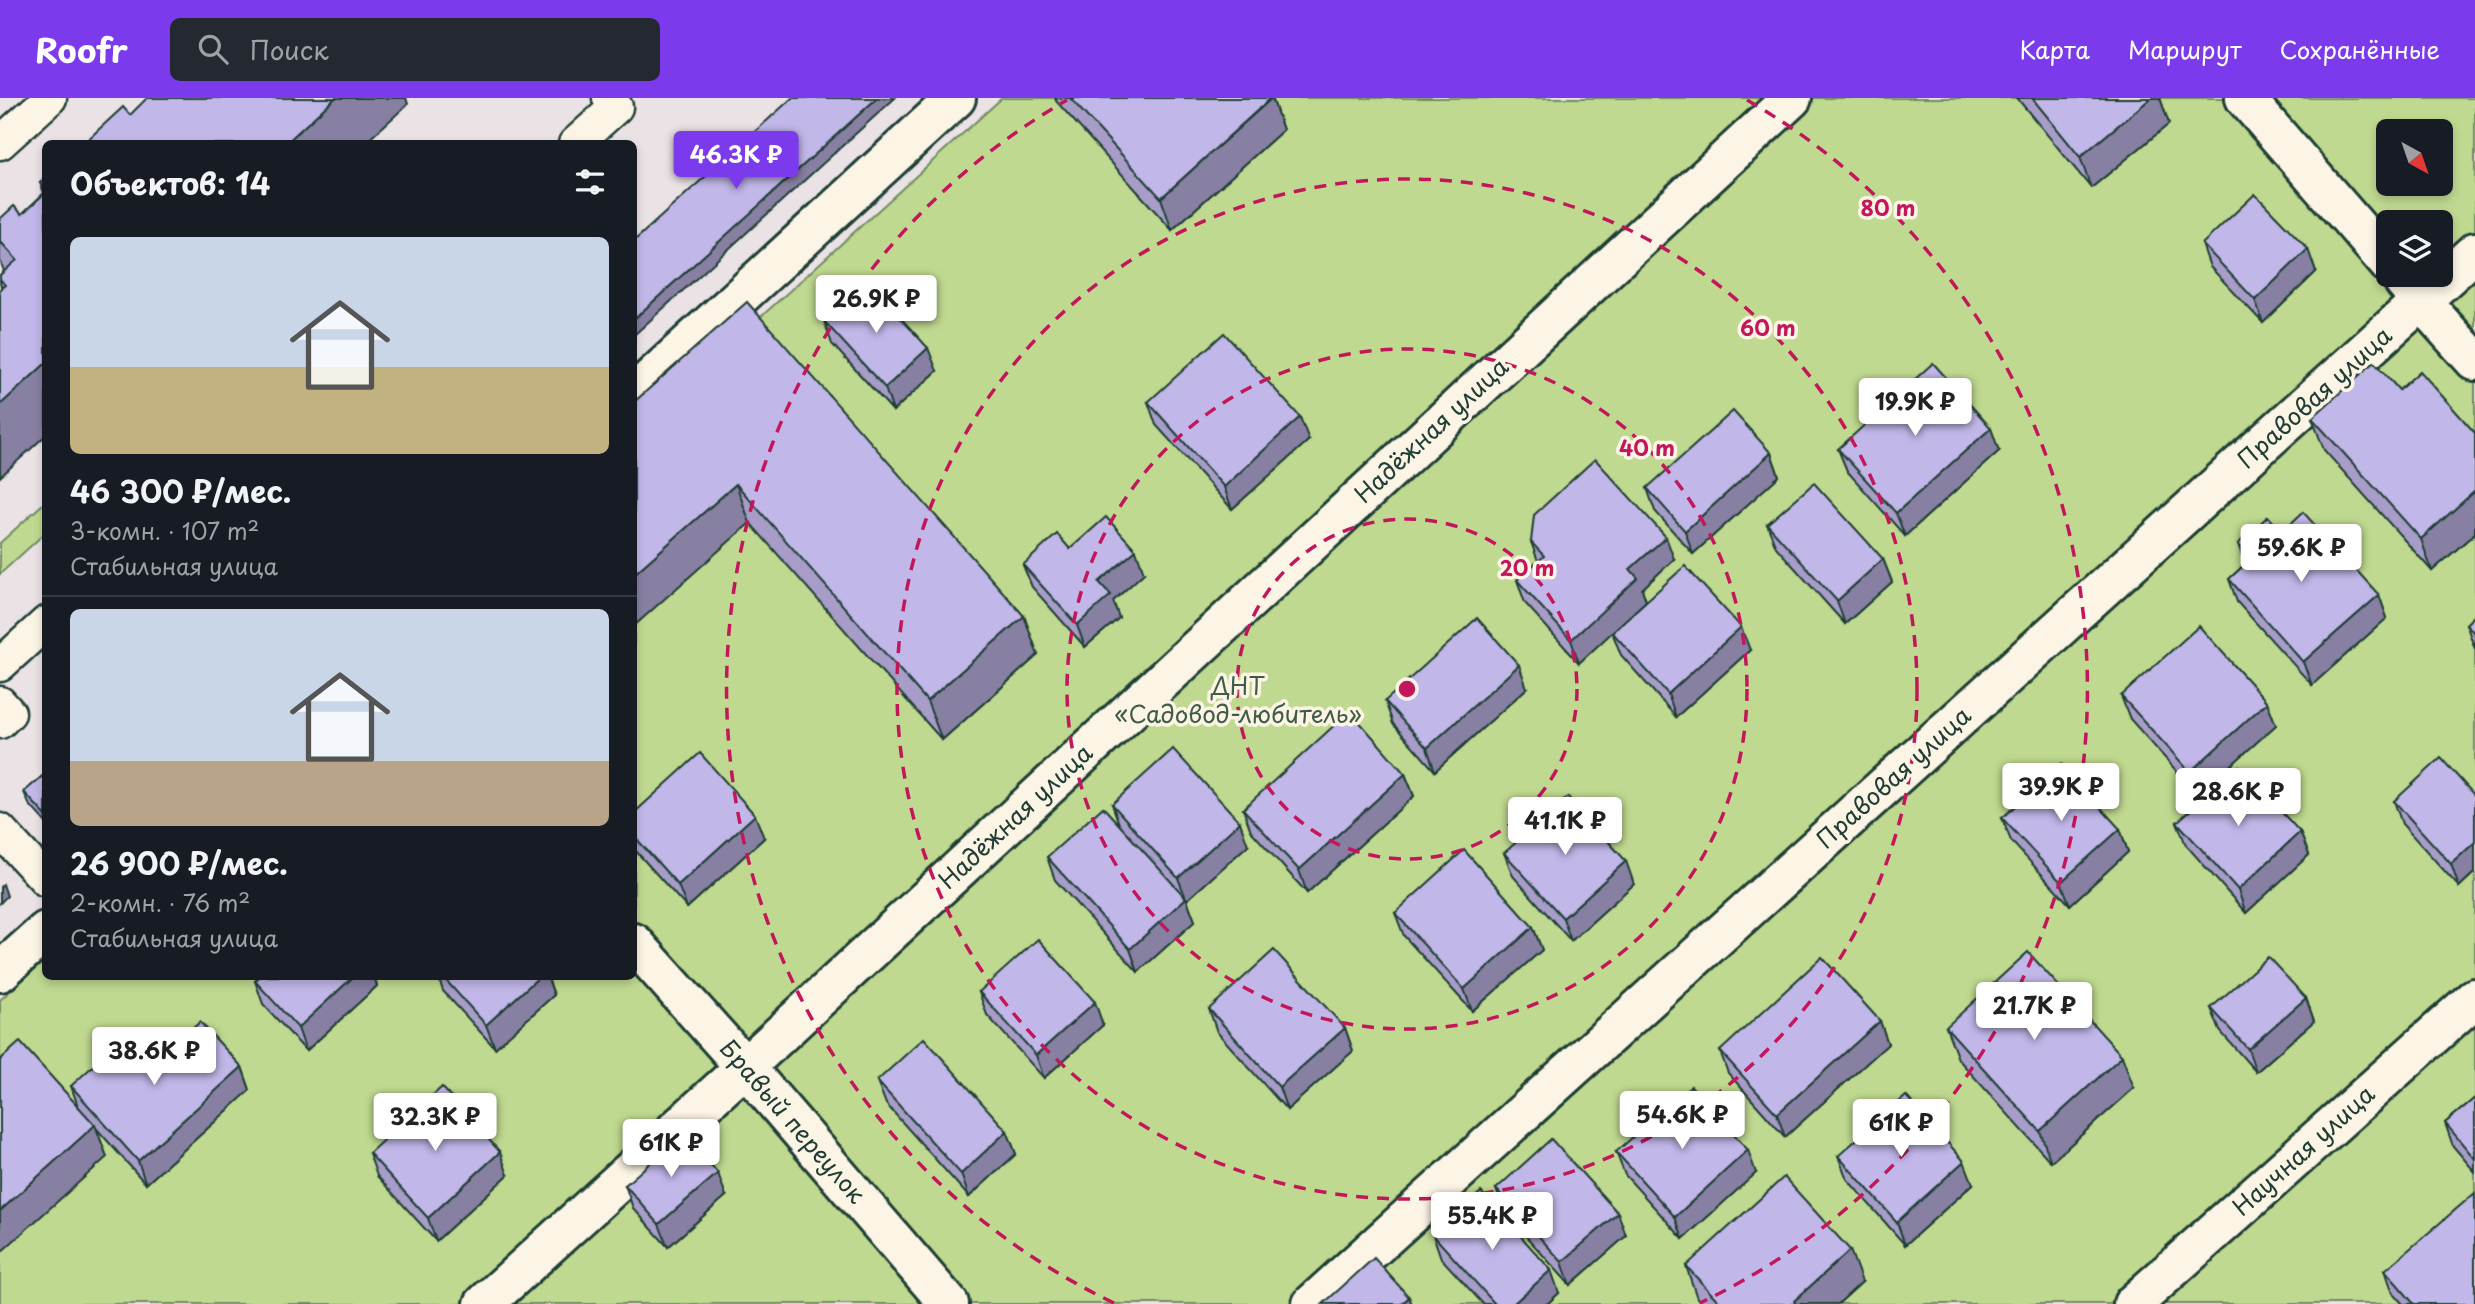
<!DOCTYPE html>
<html lang="ru">
<meta charset="utf-8">
<style>
body{margin:0;font-family:"Playpen Sans",sans-serif;background:#242831;color:#f1f3f6;height:100vh;display:flex;flex-direction:column;font-size:26px;white-space:nowrap}
*{box-sizing:border-box;margin:0}
p{font-size:23px;color:#9ea1a6}
.icon{flex:none;width:38px;height:38px;fill:none;stroke:currentColor;stroke-width:2;stroke-linecap:round;stroke-linejoin:round}
.map{position:relative;flex:1;overflow:hidden}
.side{position:absolute;left:42px;top:42px;width:595px;height:840px;display:flex;flex-direction:column;background:#171b24;border-radius:10px;box-shadow:0 4px 10px #0003}
.side>*{flex:none}
.needle{width:46px;rotate:140deg}
.fabs{position:absolute;left:2376px;top:21px;display:grid;gap:14px}
.fabs a{display:grid;place-items:center;width:77px;height:77px;border-radius:10px;background:#171b24;box-shadow:0 4px 10px #0003;font-size:35px}
.price{position:absolute;translate:-50% -60px;padding:0 16px;border-radius:7px;background:#fff;color:#222;font-size:23px;line-height:46px;filter:drop-shadow(0 2px 4px #0008)}
.price::after{content:'';position:absolute;left:50%;top:42px;width:21px;height:16px;margin-left:-10px;background:inherit;clip-path:polygon(0 0,100% 0,50% 100%)}
.price.on{background:#7c3aed;color:#fff}
ul{padding:0;list-style:none}
li{display:grid;align-content:center;gap:14px;height:371px;padding:0 28px}
li+li{border-top:2px solid #363941}
li span{display:grid;place-items:center;height:217px;border-radius:10px;color:#555}
li>.icon{margin-inline-start:auto}
span .icon{width:126px;height:126px;fill:#fffc;stroke-width:1}
li b{font-size:30px}
h2{display:flex;justify-content:space-between;align-items:center;height:84px;padding:0 28px;font-size:30px}
header{display:flex;align-items:center;gap:42px;box-sizing:border-box;height:98px;padding:0 35px;background:#7c3aed;color:#fff}
header strong{font-size:33px}
nav{display:flex;gap:38px;margin-inline-start:auto;font-size:24px}
.search{width:490px;height:63px;background:#242831;display:flex;align-items:center;gap:18px;box-sizing:border-box;padding:0 24px;border-radius:10px;color:#9ea1a6;font-size:26px}
.map>svg:first-child{display:block}
</style>
<header>
<strong>Roofr</strong>
<div class="search"><svg class="icon" aria-label="search" viewBox="0 0 24 24"><circle cx="10" cy="10" r="6"/><path d="M15 15l6 6"/></svg>Поиск</div>
<nav><a>Карта</a><a>Маршрут</a><a>Сохранённые</a></nav>
</header>
<div class="map">
<svg width="2475" height="1206" viewBox="0 0 2475 1206">
<rect width="100%" height="100%" fill="#ebe2e6"/>
<filter id="ink" filterUnits="userSpaceOnUse"><feTurbulence type="fractalNoise" baseFrequency=".0143" numOctaves="2"/><feDisplacementMap in="SourceGraphic" scale="14" xChannelSelector="R" yChannelSelector="G"/><feConvolveMatrix kernelMatrix="1 2 1 2 8 2 1 2 1" color-interpolation-filters="sRGB"/></filter>
<g filter="url(#ink)">
<g fill="#c0d990" stroke="#708b62" stroke-width="2" fill-rule="evenodd">
<path d="M1002,0H2475V1206H0V902L45,862L46,878H634V334ZM2389,33H2441V86H2389ZM2389,124H2441V177H2389Z"/>
<polygon points="45,404 45,435 0,476 0,445"/>
</g>
<g fill="none" stroke-linecap="round" stroke-linejoin="round">
<defs>
<g id="service">
<polyline points="0,45 50,0"/>
<polyline points="575,46 616,9 609,0"/>
<polyline points="0,567 46,525"/>
<polyline points="0,605 9,615 0,624"/>
<polyline points="0,732 46,782"/>
</g>
<g id="minor">
<polyline points="2245,0 2389,166"/>
<polyline points="2404,184 2475,263"/>
<polyline points="634,296 956,0"/>
<polyline points="634,845 745,969 949,1206"/>
<polyline points="0,874 46,833"/>
<polyline points="484,1206 745,969 1792,0"/>
<polyline points="1312,1206 2475,154"/>
<polyline points="2133,1206 2475,900"/>
</g>
</defs>
<use href="#service" stroke="#1f3d34" stroke-width="37"/>
<use href="#minor" stroke="#1f3d34" stroke-width="44"/>
<use href="#service" stroke="#fcf5e5" stroke-width="32"/>
<use href="#minor" stroke="#fcf5e5" stroke-width="38"/>
</g>
<g fill="#a79dc8" stroke="#1f3d34" stroke-width="2">
<polygon points="1055,0 1272,0 1283,32 1172,132 1056,3"/>
<polygon points="2017,0 2160,0 2169,26 2091,90"/>
<polygon points="46,79 46,337 0,185 0,177 4,173 0,162 0,121 22,116 44,95 40,85"/>
<polygon points="2202,146 2316,174 2263,225 2210,169"/>
<polygon points="824,223 937,273 893,313 832,246"/>
<polygon points="2399,292 2475,335 2475,435 2432,473 2324,352 2312,320"/>
<polygon points="634,304 1024,518 1038,557 942,642 750,425"/>
<polygon points="1148,304 1309,342 1232,411 1156,327"/>
<polygon points="1838,351 1999,353 1905,438 1847,373"/>
<polygon points="1771,355 1779,378 1693,456 1655,413 1647,390"/>
<polygon points="1767,426 1883,461 1892,484 1845,526 1776,449"/>
<polygon points="2282,434 2379,497 2387,520 2312,587 2237,504 2229,481 2245,466 2238,446"/>
<polygon points="1531,444 1674,461 1642,491 1646,503 1750,552 1676,619 1621,557 1612,534 1579,565 1525,505 1517,482 1538,463"/>
<polygon points="1070,451 1144,475 1113,503 1119,520 1085,549 1032,489 1023,467"/>
<polygon points="2475,517 2475,551 2466,526"/>
<polygon points="1527,590 1435,673 1393,626 1385,603"/>
<polygon points="2121,598 2267,604 2276,627 2198,697 2130,621"/>
<polygon points="46,675 46,725 29,706 24,694"/>
<polygon points="1405,676 1414,698 1307,795 1251,733 1243,711"/>
<polygon points="2475,698 2475,774 2459,789 2402,726 2394,703"/>
<polygon points="1112,706 1248,747 1187,802 1195,823 1138,874 1055,782 1047,759 1119,726"/>
<polygon points="634,715 764,740 687,810 634,751"/>
<polygon points="2002,720 2120,731 2128,754 2070,807 2011,743"/>
<polygon points="2177,724 2300,734 2309,757 2246,815 2186,747"/>
<polygon points="1504,755 1634,786 1571,843 1513,778"/>
<polygon points="1395,815 1533,829 1542,852 1472,913 1404,838"/>
<polygon points="260,878 374,878 377,888 306,953 263,906 255,883"/>
<polygon points="438,878 547,878 554,897 495,950 443,893"/>
<polygon points="979,894 1103,927 1044,980 987,917"/>
<polygon points="2306,900 2314,923 2256,974 2220,933 2211,910"/>
<polygon points="1209,911 1345,930 1353,953 1287,1012 1217,934"/>
<polygon points="1880,923 1888,946 1785,1039 1728,975 1720,953"/>
<polygon points="1946,929 2134,990 2051,1064 1958,961"/>
<polygon points="155,964 242,969 250,992 146,1086 96,1030 107,1059 78,1008 71,988"/>
<polygon points="877,983 1007,1033 1016,1056 969,1099 886,1006"/>
<polygon points="2475,1000 2475,1074 2453,1048 2445,1025"/>
<polygon points="1616,1054 1756,1075 1683,1141 1625,1077"/>
<polygon points="369,1055 508,1077 436,1143 377,1078"/>
<polygon points="1838,1058 1973,1086 1905,1147 1847,1081"/>
<polygon points="625,1087 726,1098 668,1149 633,1110"/>
<polygon points="1496,1091 1618,1115 1626,1138 1570,1187 1504,1114"/>
<polygon points="1433,1137 1559,1195 1547,1206 1483,1206 1441,1160"/>
<polygon points="1686,1168 1862,1184 1838,1206 1703,1206 1697,1200"/>
<polygon points="2385,1172 2475,1206 2403,1206 2393,1195"/>
</g>
<g fill="#8880a3" stroke="#1f3d34" stroke-width="2">
<polygon points="335,0 406,0 408,6 364,46 285,46"/>
<polygon points="877,0 895,0 634,237 634,221"/>
<polygon points="1272,0 1283,32 1172,132 1161,100"/>
<polygon points="2151,0 2160,0 2169,26 2091,90 2080,59"/>
<polygon points="2308,151 2316,174 2263,225 2255,202"/>
<polygon points="928,250 937,273 893,313 885,290"/>
<polygon points="46,265 46,337 0,379 0,307"/>
<polygon points="1300,319 1309,342 1232,411 1224,389"/>
<polygon points="1991,330 1999,353 1905,438 1896,415"/>
<polygon points="1771,355 1779,378 1693,456 1685,433"/>
<polygon points="736,386 750,425 634,528 634,476"/>
<polygon points="2475,393 2475,435 2432,473 2421,441"/>
<polygon points="1666,439 1674,461 1642,491 1646,503 1579,565 1571,542 1630,471"/>
<polygon points="1136,452 1144,475 1113,503 1119,520 1085,549 1077,527 1099,484"/>
<polygon points="1883,461 1892,484 1845,526 1837,503"/>
<polygon points="2379,497 2387,520 2312,587 2303,564"/>
<polygon points="1024,518 1038,557 942,642 927,603"/>
<polygon points="1741,529 1750,552 1676,619 1668,596"/>
<polygon points="1519,567 1527,590 1435,673 1427,650"/>
<polygon points="2267,604 2276,627 2198,697 2190,674"/>
<polygon points="1405,676 1414,698 1307,795 1299,772"/>
<polygon points="755,717 764,740 687,810 678,787"/>
<polygon points="1240,724 1248,747 1187,802 1195,823 1138,874 1130,851 1186,800 1178,780"/>
<polygon points="2120,731 2128,754 2070,807 2061,784"/>
<polygon points="2300,734 2309,757 2246,815 2238,792"/>
<polygon points="2475,744 2475,774 2459,789 2451,766"/>
<polygon points="1626,763 1634,786 1571,843 1563,820"/>
<polygon points="3,786 7,798 0,805 0,789"/>
<polygon points="1533,829 1542,852 1472,913 1464,891"/>
<polygon points="354,878 374,878 377,888 306,953 298,930"/>
<polygon points="540,878 547,878 554,897 495,950 486,927"/>
<polygon points="2306,900 2314,923 2256,974 2248,951"/>
<polygon points="1095,904 1103,927 1044,980 1036,957"/>
<polygon points="1880,923 1888,946 1785,1039 1777,1016"/>
<polygon points="1345,930 1353,953 1287,1012 1279,989"/>
<polygon points="2122,958 2134,990 2051,1064 2040,1033"/>
<polygon points="242,969 250,992 146,1086 138,1063"/>
<polygon points="95,1027 107,1059 0,1155 0,1113"/>
<polygon points="1007,1033 1016,1056 969,1099 961,1076"/>
<polygon points="1748,1052 1756,1075 1683,1141 1675,1119"/>
<polygon points="500,1054 508,1077 436,1143 428,1120"/>
<polygon points="1964,1063 1973,1086 1905,1147 1897,1124"/>
<polygon points="718,1075 726,1098 668,1149 659,1126"/>
<polygon points="1618,1115 1626,1138 1570,1187 1562,1164"/>
<polygon points="1850,1152 1862,1184 1838,1206 1795,1206 1794,1203"/>
<polygon points="1551,1172 1559,1195 1547,1206 1513,1206"/>
<polygon points="1409,1199 1412,1206 1402,1206"/>
</g>
<g fill="#c2b7e9" stroke="#1f3d34" stroke-width="2">
<polygon points="147,0 335,0 285,46 83,46 123,9 130,17"/>
<polygon points="792,0 877,0 634,221 634,143"/>
<polygon points="1070,0 1271,0 1161,100"/>
<polygon points="2032,0 2151,0 2080,59"/>
<polygon points="46,79 46,91 40,85"/>
<polygon points="46,94 46,265 0,307 0,191 5,187 0,181 0,177 17,162 0,143 0,121 14,108 22,116"/>
<polygon points="2255,96 2308,151 2255,202 2202,146"/>
<polygon points="867,183 928,250 885,290 824,223"/>
<polygon points="747,204 1024,518 927,603 736,386 634,476 634,304"/>
<polygon points="1224,235 1300,319 1224,389 1148,304"/>
<polygon points="2374,264 2399,292 2420,273 2475,335 2475,393 2421,441 2312,320"/>
<polygon points="1933,265 1991,330 1896,415 1838,351"/>
<polygon points="1733,313 1771,355 1685,433 1647,390"/>
<polygon points="1595,361 1666,439 1630,471 1638,480 1571,542 1517,482 1544,458 1531,444 1534,417"/>
<polygon points="1814,385 1883,461 1837,503 1767,426"/>
<polygon points="2303,414 2379,497 2303,564 2229,481 2251,461 2238,446 2268,418 2282,434"/>
<polygon points="1106,419 1136,452 1099,484 1111,497 1077,527 1023,467 1057,436 1070,451"/>
<polygon points="1685,468 1741,529 1668,596 1612,534"/>
<polygon points="2475,517 2475,536 2466,526"/>
<polygon points="1477,520 1519,567 1427,650 1385,603"/>
<polygon points="2199,528 2267,604 2190,674 2121,598"/>
<polygon points="1350,613 1405,676 1299,772 1243,711"/>
<polygon points="1173,651 1240,724 1178,780 1112,706"/>
<polygon points="700,655 755,717 678,787 634,738 634,715"/>
<polygon points="2441,660 2475,698 2475,744 2451,766 2394,703"/>
<polygon points="2061,666 2120,731 2061,784 2002,720"/>
<polygon points="2239,668 2300,734 2238,792 2177,724"/>
<polygon points="46,675 46,718 24,694"/>
<polygon points="1568,699 1626,763 1563,820 1504,755"/>
<polygon points="1103,709 1186,800 1130,851 1047,759"/>
<polygon points="1464,752 1533,829 1464,891 1395,815"/>
<polygon points="1038,841 1095,904 1036,957 979,894"/>
<polygon points="1274,852 1345,930 1279,989 1209,911"/>
<polygon points="2028,854 2122,958 2040,1033 1946,929"/>
<polygon points="1822,859 1880,923 1777,1016 1720,953"/>
<polygon points="2268,859 2306,900 2248,951 2211,910"/>
<polygon points="260,878 354,878 298,930 255,883"/>
<polygon points="442,878 540,878 486,927"/>
<polygon points="200,924 242,969 138,1063 71,988 129,935 155,964"/>
<polygon points="924,940 1007,1033 961,1076 877,983"/>
<polygon points="20,944 95,1027 0,1113 0,962"/>
<polygon points="1691,988 1748,1052 1675,1119 1616,1054"/>
<polygon points="442,989 500,1054 428,1120 369,1055"/>
<polygon points="1906,998 1964,1063 1897,1124 1838,1058"/>
<polygon points="2475,1000 2475,1061 2445,1025"/>
<polygon points="683,1036 718,1075 659,1126 625,1087"/>
<polygon points="1551,1041 1618,1115 1562,1164 1496,1091"/>
<polygon points="1784,1079 1850,1152 1794,1203 1796,1206 1721,1206 1686,1168"/>
<polygon points="1481,1094 1551,1172 1513,1206 1495,1206 1433,1137"/>
<polygon points="2475,1095 2475,1206 2414,1206 2385,1172"/>
<polygon points="1374,1160 1409,1199 1402,1206 1323,1206"/>
</g>
</g>
<g fill="none" stroke="#c2185b" stroke-width="3.5" stroke-dasharray="12 9">
<circle cx="1407" cy="591" r="170"/>
<circle cx="1407" cy="591" r="340"/>
<circle cx="1407" cy="591" r="510"/>
<path d="M1114 1205A680 680 0 0 1 1067 2M1747 2A680 680 0 0 1 1700 1205"/>
</g>
<g text-anchor="middle" stroke-width="7" stroke-linejoin="round" paint-order="stroke">
<g font-size="24" fill="#1f3d34" stroke="#fcf5e5">
<text transform="translate(2315 300) rotate(-42)" y="8">Правовая улица</text>
<text transform="translate(1432 333) rotate(-43)" y="8">Надёжная улица</text>
<text transform="translate(1894 680) rotate(-42)" y="8">Правовая улица</text>
<text transform="translate(1016 719) rotate(-43)" y="8">Надёжная улица</text>
<text transform="translate(792 1024) rotate(49)" y="8">Бравый переулок</text>
<text transform="translate(2304 1053) rotate(-42)" y="8">Научная улица</text>
</g>
<g font-size="24" fill="#3f5c46" stroke="#fcf5e5">
<text x="1238" y="597">ДНТ<tspan x="1238" dy="28">«Садовод-любитель»</tspan></text>
</g>
</g>
<circle cx="1407" cy="591" r="10" fill="#c2185b" stroke="#fcf5e5" stroke-width="3.5"/>
<g font-size="21" text-anchor="middle" font-weight="bold" fill="#c2185b" stroke="#fcf5e5" stroke-width="7" stroke-linejoin="round" paint-order="stroke">
<text x="1888" y="118">80 m</text>
<text x="1768" y="238">60 m</text>
<text x="1647" y="358">40 m</text>
<text x="1527" y="478">20 m</text>
</g>
</svg>
<div class="fabs">
<a><svg class="needle" viewBox="-14 -14 28 28"><path d="M0-13l5 13h-10z" fill="#e53935"/><path d="M0 13l5-13h-10z" fill="#9ea1a6"/></svg></a>
<a><svg class="icon" aria-label="layers" viewBox="0 0 24 24"><path d="M12 4l9 5-9 5-9-5zM3 14l9 5 9-5"/></svg></a>
</div>
<b class="price on" style="left:736px;top:93px">46.3K ₽</b>
<b class="price" style="left:876px;top:237px">26.9K ₽</b>
<b class="price" style="left:1915px;top:340px">19.9K ₽</b>
<b class="price" style="left:2301px;top:486px">59.6K ₽</b>
<b class="price" style="left:2061px;top:725px">39.9K ₽</b>
<b class="price" style="left:2238px;top:730px">28.6K ₽</b>
<b class="price" style="left:1565px;top:759px">41.1K ₽</b>
<b class="price" style="left:2034px;top:944px">21.7K ₽</b>
<b class="price" style="left:154px;top:989px">38.6K ₽</b>
<b class="price" style="left:1682px;top:1053px">54.6K ₽</b>
<b class="price" style="left:435px;top:1055px">32.3K ₽</b>
<b class="price" style="left:1901px;top:1061px">61K ₽</b>
<b class="price" style="left:671px;top:1081px">61K ₽</b>
<b class="price" style="left:1492px;top:1154px">55.4K ₽</b>
<section class="side">
<h2>Объектов: 14<svg class="icon" aria-label="filters" viewBox="0 0 24 24"><path d="M4 7h16M4 17h16"/><circle cx="9" cy="7" r="2"/><circle cx="15" cy="17" r="2"/></svg></h2>
<ul>
<li><span style="background:linear-gradient(#c9d6e8 60%,#c2b280 0)"><svg class="icon" aria-label="home" viewBox="0 0 24 24"><path d="M3 11l9-7 9 7M6 9v11h12V9"/></svg></span><div><b>46 300 ₽/мес.</b><p>3-комн. · 107 m²</p><p>Стабильная улица</p></div></li>
<li><span style="background:linear-gradient(#c9d6e8 70%,#b9a48a 0)"><svg class="icon" aria-label="home" viewBox="0 0 24 24"><path d="M3 11l9-7 9 7M6 9v11h12V9"/></svg></span><div><b>26 900 ₽/мес.</b><p>2-комн. · 76 m²</p><p>Стабильная улица</p></div></li>
</ul>
</section>
</div>
